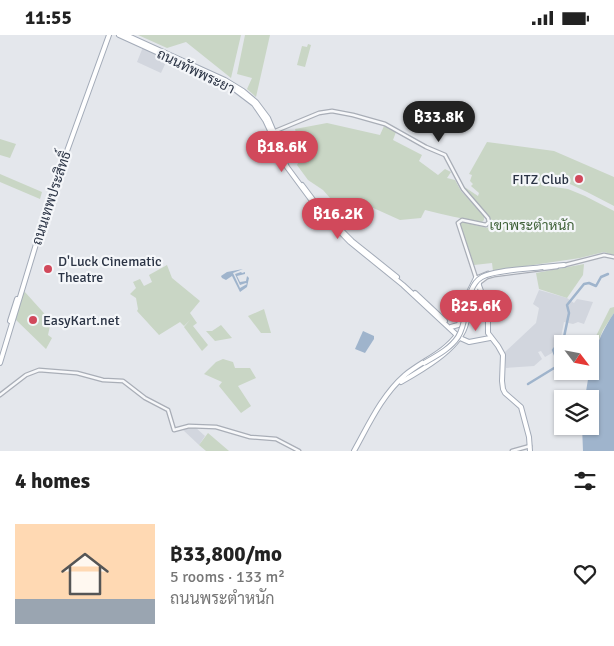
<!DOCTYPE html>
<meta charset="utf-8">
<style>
body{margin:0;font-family:Signika,Sarabun,sans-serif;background:#f2f2f2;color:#222;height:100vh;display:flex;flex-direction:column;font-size:19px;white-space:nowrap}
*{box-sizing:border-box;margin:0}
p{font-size:16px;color:#767676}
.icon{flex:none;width:28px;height:28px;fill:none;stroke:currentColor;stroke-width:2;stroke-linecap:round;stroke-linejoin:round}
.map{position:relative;height:416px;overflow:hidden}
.details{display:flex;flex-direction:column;background:#fff;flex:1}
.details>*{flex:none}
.needle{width:32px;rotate:122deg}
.fabs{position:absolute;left:554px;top:300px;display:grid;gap:10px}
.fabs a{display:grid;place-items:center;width:45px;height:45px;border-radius:0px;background:#fff;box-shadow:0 1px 4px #0004;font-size:25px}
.price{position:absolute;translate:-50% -42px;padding:0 11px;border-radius:18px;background:#d1495b;color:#fff;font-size:16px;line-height:32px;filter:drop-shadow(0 1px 2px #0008)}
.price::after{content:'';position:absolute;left:50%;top:30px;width:15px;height:11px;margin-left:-8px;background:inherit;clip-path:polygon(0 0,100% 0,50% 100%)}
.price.current{background:#222;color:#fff}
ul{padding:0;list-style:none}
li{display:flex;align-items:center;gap:15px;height:125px;padding:0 15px}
li span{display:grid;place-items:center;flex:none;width:140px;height:100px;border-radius:0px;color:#555}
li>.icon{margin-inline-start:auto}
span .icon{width:60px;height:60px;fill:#fffc;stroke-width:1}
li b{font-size:21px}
h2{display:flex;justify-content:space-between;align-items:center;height:60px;padding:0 15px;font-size:21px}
.status{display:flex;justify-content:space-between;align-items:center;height:35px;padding:0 25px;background:#fff;direction:ltr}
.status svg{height:14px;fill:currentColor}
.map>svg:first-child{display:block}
</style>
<div class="status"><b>11:55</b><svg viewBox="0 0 49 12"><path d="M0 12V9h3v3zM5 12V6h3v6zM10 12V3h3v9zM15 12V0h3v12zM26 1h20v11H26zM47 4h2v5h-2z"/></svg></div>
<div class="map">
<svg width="614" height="416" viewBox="0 0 614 416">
<rect width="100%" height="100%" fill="#e4e7ec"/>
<g fill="#d2d6de">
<polygon points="143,12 168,23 161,38 137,27"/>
<polygon points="539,255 567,263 574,268 577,264 593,267 584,289 578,287 573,289 564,287 561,302 552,315 552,318 545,322 541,316 538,317 542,324 534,331 506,333 505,317 536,288 539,273 533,269"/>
<polygon points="195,392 205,401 199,410 182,394"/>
</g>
<g fill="#c9d6c5">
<polygon points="138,0 241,0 231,43 186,7 167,13"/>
<polygon points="245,0 270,0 256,62 247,54 252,43 237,39"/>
<polygon points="308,9 311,10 305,32 297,30 302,11 307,12"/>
<path d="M327,88L380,100L384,91L396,97L393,105L422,120L419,126L438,140L445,134L451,137L447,143L455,145L461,156L484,181V185L482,187C463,184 444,180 425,175L421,183L400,185L360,167L345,180L323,155L308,145L297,130L302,121L295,94Z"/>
<polygon points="0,104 16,109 10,123 0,120"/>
<polygon points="487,107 554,116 614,142 614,171 587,157 570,149 542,147 541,150 568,154 585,161 614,176 614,220 604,217 580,223 493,236 492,228 474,230 460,189 463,187 487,193 491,189 488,180 466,156 463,151 478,161 479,158 471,151 473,149 470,146 472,140 469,139"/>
<polygon points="0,139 42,157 40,164 0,147"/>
<polygon points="584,229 583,240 567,263 539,254 536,238"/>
<polygon points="167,230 172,243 200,266 190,278 197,288 193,291 208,310 202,316 184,292 190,285 184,291 180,287 159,300 137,276 138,274 136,263 130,259 136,253 133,247 140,244 144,251 152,247 149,240"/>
<polygon points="24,256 51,286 48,300 52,303 46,314 15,284"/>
<polygon points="614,272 614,278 603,295 590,326 592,309 610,273"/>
<polygon points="264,274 271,298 261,298 248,281"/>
<polygon points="221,290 232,303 215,306 206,296 212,296"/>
<polygon points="223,324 233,327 235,333 250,333 256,343 238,351 251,371 241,378 219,351 222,347 204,339 216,327"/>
<polygon points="208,398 229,416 206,416 199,410"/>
</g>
<g fill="#9fb4cc">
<polygon points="243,234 233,238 240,253 247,249 246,248 240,250 235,239 241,237 242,238 245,237 245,239 237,241 240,247 246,246 247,241 249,243 247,252 240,257 232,241 226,245 222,243 221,241 227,237"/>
<path d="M614,278V416H583L582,391H590V364H585C590,330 594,308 614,278Z"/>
<polygon points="363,296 374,301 374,304 365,318 355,314"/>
</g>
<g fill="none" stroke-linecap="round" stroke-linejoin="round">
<polyline stroke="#9fb4cc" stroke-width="2.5" points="528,349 559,330 553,315 564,302 569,278 567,270 584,249 589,248 596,251 601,242 608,239"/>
<defs>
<g id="minor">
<polyline points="273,97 319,78 332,76 353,80 385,89 426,112 445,120 463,154 488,183 489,187 486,190 462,185 458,188 476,243 488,238"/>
<polyline points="565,230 604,220 614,222"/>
<polyline points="479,248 487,242 494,240 557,232"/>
<polyline points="0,360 26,340 39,335 77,338 103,345 123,346 145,363 168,375 174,395 189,391 216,392 250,402 276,404 299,416"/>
<polyline points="512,416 530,411"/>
</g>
<g id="major">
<polyline points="119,0 229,50 254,69 265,85 287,132 318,174 350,207 403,250 460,303 469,307 490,303"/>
<polyline points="126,0 225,45 243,56 256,67 268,83 279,109"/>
<polyline points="302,150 314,166"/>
<polyline points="336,190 352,206 397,242"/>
<polyline points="543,232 564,230"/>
<polyline points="477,245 488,275 488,298 498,311 503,320 502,346 503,354 505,358 521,372 529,402 530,416"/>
<polyline points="469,257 476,243"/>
<polyline points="415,258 445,286"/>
<polyline points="10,286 17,264"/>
<polyline points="451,292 458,290 462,285"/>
<polyline points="0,328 50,163 109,0"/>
<path d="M401,347C422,335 457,315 465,292C470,278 469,261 479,248"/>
<path d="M354,416C369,389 382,360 405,340C422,326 444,318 457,300"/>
</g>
</defs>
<use href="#minor" stroke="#a9aeb7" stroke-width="5"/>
<use href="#major" stroke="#a3abb8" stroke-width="6"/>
<use href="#minor" stroke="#f7f8fa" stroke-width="2.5"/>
<use href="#major" stroke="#fff" stroke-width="4"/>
<defs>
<path id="major-bridge" d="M424,328C436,321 450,314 458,302C469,285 464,252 482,242C493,235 529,234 543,232"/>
</defs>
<use href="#major-bridge" stroke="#a3abb8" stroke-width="6" stroke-linecap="butt"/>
<use href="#major-bridge" stroke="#fff" stroke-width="4"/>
</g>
<g fill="#d1495b" stroke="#f4f6f9" stroke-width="2">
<circle cx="579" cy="144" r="5"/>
<circle cx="48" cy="234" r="5"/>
<circle cx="33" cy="285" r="5"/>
</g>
<g text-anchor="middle" stroke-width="4.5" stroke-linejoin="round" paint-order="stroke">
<g font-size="14" fill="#2b3445" stroke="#f4f6f9">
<text transform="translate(196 36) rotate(26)" y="5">ถนนทัพพระยา</text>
<text transform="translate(51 163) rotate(-72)" y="5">ถนนเทพประสิทธิ์</text>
</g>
<g font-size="14" fill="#2b3445" stroke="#f4f6f9" text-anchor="start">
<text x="569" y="149" text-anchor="end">FITZ Club</text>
<text x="58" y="231">D'Luck Cinematic<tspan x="58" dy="16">Theatre</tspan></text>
<text x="43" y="290">EasyKart.net</text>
</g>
<g font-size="14" fill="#3f6138" stroke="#f4f6f9">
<text x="532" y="195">เขาพระตำหนัก</text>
</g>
</g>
</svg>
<div class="fabs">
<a><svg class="needle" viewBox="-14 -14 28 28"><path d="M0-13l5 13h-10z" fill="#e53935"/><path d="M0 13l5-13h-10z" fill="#767676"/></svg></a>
<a><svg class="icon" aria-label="layers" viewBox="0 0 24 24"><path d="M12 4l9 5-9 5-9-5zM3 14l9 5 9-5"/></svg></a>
</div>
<b class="price current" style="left:439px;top:108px">฿33.8K</b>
<b class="price" style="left:282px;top:138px">฿18.6K</b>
<b class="price" style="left:338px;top:205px">฿16.2K</b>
<b class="price" style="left:476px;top:297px">฿25.6K</b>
</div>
<section class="details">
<h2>4 homes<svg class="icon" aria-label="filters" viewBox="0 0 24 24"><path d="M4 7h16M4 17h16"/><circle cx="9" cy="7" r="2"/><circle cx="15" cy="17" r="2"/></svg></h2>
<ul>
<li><span style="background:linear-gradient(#ffd9b3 75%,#9aa5b1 0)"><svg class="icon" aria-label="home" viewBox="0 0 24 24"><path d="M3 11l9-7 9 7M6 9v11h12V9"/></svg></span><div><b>฿33,800/mo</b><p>5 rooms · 133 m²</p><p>ถนนพระตำหนัก</p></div><svg class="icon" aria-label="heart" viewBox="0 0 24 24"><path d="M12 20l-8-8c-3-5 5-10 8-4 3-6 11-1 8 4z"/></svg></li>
</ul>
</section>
